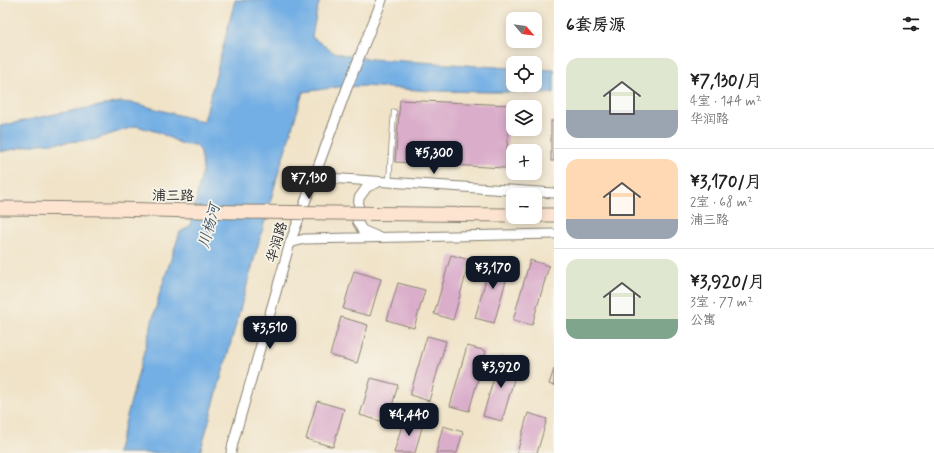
<!DOCTYPE html>
<html lang="zh">
<meta charset="utf-8">
<style>
body{margin:0;font-family:Mynerve,"LXGW WenKai TC",sans-serif;background:#f6f6f6;color:#222;height:100vh;display:flex;flex-direction:column;font-size:15px;white-space:nowrap}
*{box-sizing:border-box;margin:0}
p{font-size:13px;color:#767676}
.icon{flex:none;width:22px;height:22px;fill:none;stroke:currentColor;stroke-width:2;stroke-linecap:round;stroke-linejoin:round}
.map{position:relative;flex:1;overflow:hidden}
.sheet{display:flex;flex-direction:column;background:#fff;width:380px}
.sheet>*{flex:none}
.needle{width:26px;rotate:118deg}
.controls{position:absolute;left:506px;top:12px;display:grid;gap:8px}
.controls a{display:grid;place-items:center;width:36px;height:36px;border-radius:8px;background:#fff;box-shadow:0 2px 10px #0003;font-size:20px}
.price{position:absolute;translate:-50% -34px;padding:0 9px;border-radius:8px;background:#111827;color:#fff;font-size:13px;line-height:26px;filter:drop-shadow(0 1px 2px #0008)}
.price::after{content:'';position:absolute;left:50%;top:24px;width:12px;height:9px;margin-left:-6px;background:inherit;clip-path:polygon(0 0,100% 0,50% 100%)}
.price.selected{background:#222;color:#fff}
ul{padding:0;list-style:none}
li{display:flex;align-items:center;gap:12px;height:100px;padding:0 12px}
li+li{border-top:1px solid #e0e0e0}
li span{display:grid;place-items:center;flex:none;width:112px;height:80px;border-radius:12px;color:#555}
li>.icon{margin-inline-start:auto}
span .icon{width:48px;height:48px;fill:#fffc;stroke-width:1}
li b{font-size:17px}
h2{display:flex;justify-content:space-between;align-items:center;height:48px;padding:0 12px;font-size:17px}
main{display:flex;flex:1;min-height:0}
.map>svg:first-child{display:block}
</style>
<main>
<div class="map">
<svg width="554" height="453" viewBox="0 0 554 453">
<rect width="100%" height="100%" fill="#f7f3e8"/>
<filter id="ink" filterUnits="userSpaceOnUse"><feTurbulence type="fractalNoise" baseFrequency=".025" numOctaves="2"/><feDisplacementMap in="SourceGraphic" scale="8" xChannelSelector="R" yChannelSelector="G"/><feConvolveMatrix kernelMatrix="1 2 1 2 8 2 1 2 1" color-interpolation-filters="sRGB"/></filter>
<filter id="wash" filterUnits="userSpaceOnUse"><feTurbulence type="fractalNoise" baseFrequency=".012" numOctaves="4" result="noise"/><feDisplacementMap in="SourceGraphic" scale="16" xChannelSelector="R" yChannelSelector="G"/><feGaussianBlur stdDeviation="0.9" result="paint"/><feColorMatrix in="noise" values="0 0 0 0 0 0 0 0 0 0 0 0 0 0 0 0 0 1.4 0 .05"/><feComposite in="paint" operator="in"/></filter>
<g filter="url(#wash)">
<rect width="100%" height="100%" fill="#f0e3c8"/>
<polygon fill="#73afe4" stroke="#486680" points="235,0 320,0 317,10 312,37 333,52 349,56 372,59 513,68 513,85 535,85 535,69 554,70 554,93 431,91 365,86 338,87 303,92 278,174 200,453 117,453 160,292 180,232 190,226 203,169 200,150 195,145 182,144 158,132 136,126 93,140 39,144 0,152 0,126 55,114 121,102 134,103 193,119 204,121"/>
<g id="blocks">
<g fill="#daadcb">
<polygon points="400,100 511,105 505,168 395,162"/>
<rect x="551" y="121" width="3" height="40"/>
<polygon points="451,255 470,260 453,320 434,314"/>
<polygon points="492,258 511,263 494,323 475,318"/>
<polygon points="530,260 549,266 532,325 513,320"/>
<polygon points="354,271 381,279 370,316 343,309"/>
<polygon points="398,283 425,290 414,328 387,320"/>
<polygon points="341,317 368,325 357,363 330,355"/>
<polygon points="427,336 446,341 429,401 410,395"/>
<polygon points="467,346 486,351 469,411 450,406"/>
<polygon points="500,356 519,362 502,421 483,416"/>
<polygon points="554,369 554,386 549,384"/>
<polygon points="371,378 398,385 387,423 360,415"/>
<polygon points="317,401 344,409 333,447 306,439"/>
<polygon points="528,413 547,419 537,453 517,453"/>
<polygon points="404,418 423,423 415,453 394,453"/>
<polygon points="443,426 463,432 457,453 436,453"/>
</g>
</g>
</g>
<g filter="url(#ink)">
<use href="#blocks" fill-opacity="0" stroke="#868072" stroke-width="1"/>
<g fill="none" stroke-linecap="round" stroke-linejoin="round">
<defs>
<polyline id="lane" points="389,182 394,112"/>
<g id="street">
<polyline points="313,177 554,193"/>
<polyline points="376,236 362,230 357,221 359,198 367,187 377,183"/>
<polyline points="290,243 304,239 554,234"/>
<polyline points="231,453 233,443 290,243 347,88 382,0"/>
</g>
<g id="secondary">
<polyline points="0,208 112,209"/>
<polyline points="535,215 554,215"/>
</g>
</defs>
<use href="#lane" stroke="#868072" stroke-width="6"/>
<use href="#street" stroke="#868072" stroke-width="11"/>
<use href="#secondary" stroke="#868072" stroke-width="15"/>
<use href="#lane" stroke="#fff" stroke-width="4.5"/>
<use href="#street" stroke="#fff" stroke-width="9"/>
<use href="#secondary" stroke="#fde4d1" stroke-width="13"/>
<defs>
<polyline id="secondary-bridge" points="112,209 239,212 506,215"/>
</defs>
<use href="#secondary-bridge" stroke="#868072" stroke-width="15" stroke-linecap="butt"/>
<use href="#secondary-bridge" stroke="#fde4d1" stroke-width="13"/>
</g>
</g>
<g text-anchor="middle" stroke-width="3.5" stroke-linejoin="round" paint-order="stroke">
<g font-size="14" fill="#1c1c1c" stroke="#f7f3e8">
<text transform="translate(173 195) rotate(1)" y="5">浦三路</text>
<text transform="translate(276 242) rotate(-73)" y="5">华润路</text>
</g>
<g font-size="15" font-style="italic" fill="#3f576c" stroke="#f7f3e8">
<text transform="translate(209 226) rotate(-75)" y="5">川杨河</text>
</g>
</g>
</svg>
<div class="controls">
<a><svg class="needle" viewBox="-14 -14 28 28"><path d="M0-13l5 13h-10z" fill="#e53935"/><path d="M0 13l5-13h-10z" fill="#767676"/></svg></a>
<a><svg class="icon" aria-label="locate" viewBox="0 0 24 24"><circle cx="12" cy="12" r="6"/><path d="M12 2v4M12 18v4M2 12h4M18 12h4"/></svg></a>
<a><svg class="icon" aria-label="layers" viewBox="0 0 24 24"><path d="M12 4l9 5-9 5-9-5zM3 14l9 5 9-5"/></svg></a>
<a>+</a>
<a>−</a>
</div>
<b class="price" style="left:434px;top:175px">¥5,300</b>
<b class="price selected" style="left:309px;top:200px">¥7,130</b>
<b class="price" style="left:493px;top:290px">¥3,170</b>
<b class="price" style="left:270px;top:350px">¥3,510</b>
<b class="price" style="left:501px;top:389px">¥3,920</b>
<b class="price" style="left:409px;top:437px">¥4,440</b>
</div>
<section class="sheet">
<h2>6套房源<svg class="icon" aria-label="filters" viewBox="0 0 24 24"><path d="M4 7h16M4 17h16"/><circle cx="9" cy="7" r="2"/><circle cx="15" cy="17" r="2"/></svg></h2>
<ul>
<li><span style="background:linear-gradient(#dfe7d0 65%,#9aa5b1 0)"><svg class="icon" aria-label="home" viewBox="0 0 24 24"><path d="M3 11l9-7 9 7M6 9v11h12V9"/></svg></span><div><b>¥7,130/月</b><p>4室 · 144 m²</p><p>华润路</p></div></li>
<li><span style="background:linear-gradient(#ffd9b3 75%,#9aa5b1 0)"><svg class="icon" aria-label="home" viewBox="0 0 24 24"><path d="M3 11l9-7 9 7M6 9v11h12V9"/></svg></span><div><b>¥3,170/月</b><p>2室 · 68 m²</p><p>浦三路</p></div></li>
<li><span style="background:linear-gradient(#dfe7d0 75%,#7fa58c 0)"><svg class="icon" aria-label="home" viewBox="0 0 24 24"><path d="M3 11l9-7 9 7M6 9v11h12V9"/></svg></span><div><b>¥3,920/月</b><p>3室 · 77 m²</p><p>公寓</p></div></li>
</ul>
</section>
</main>
